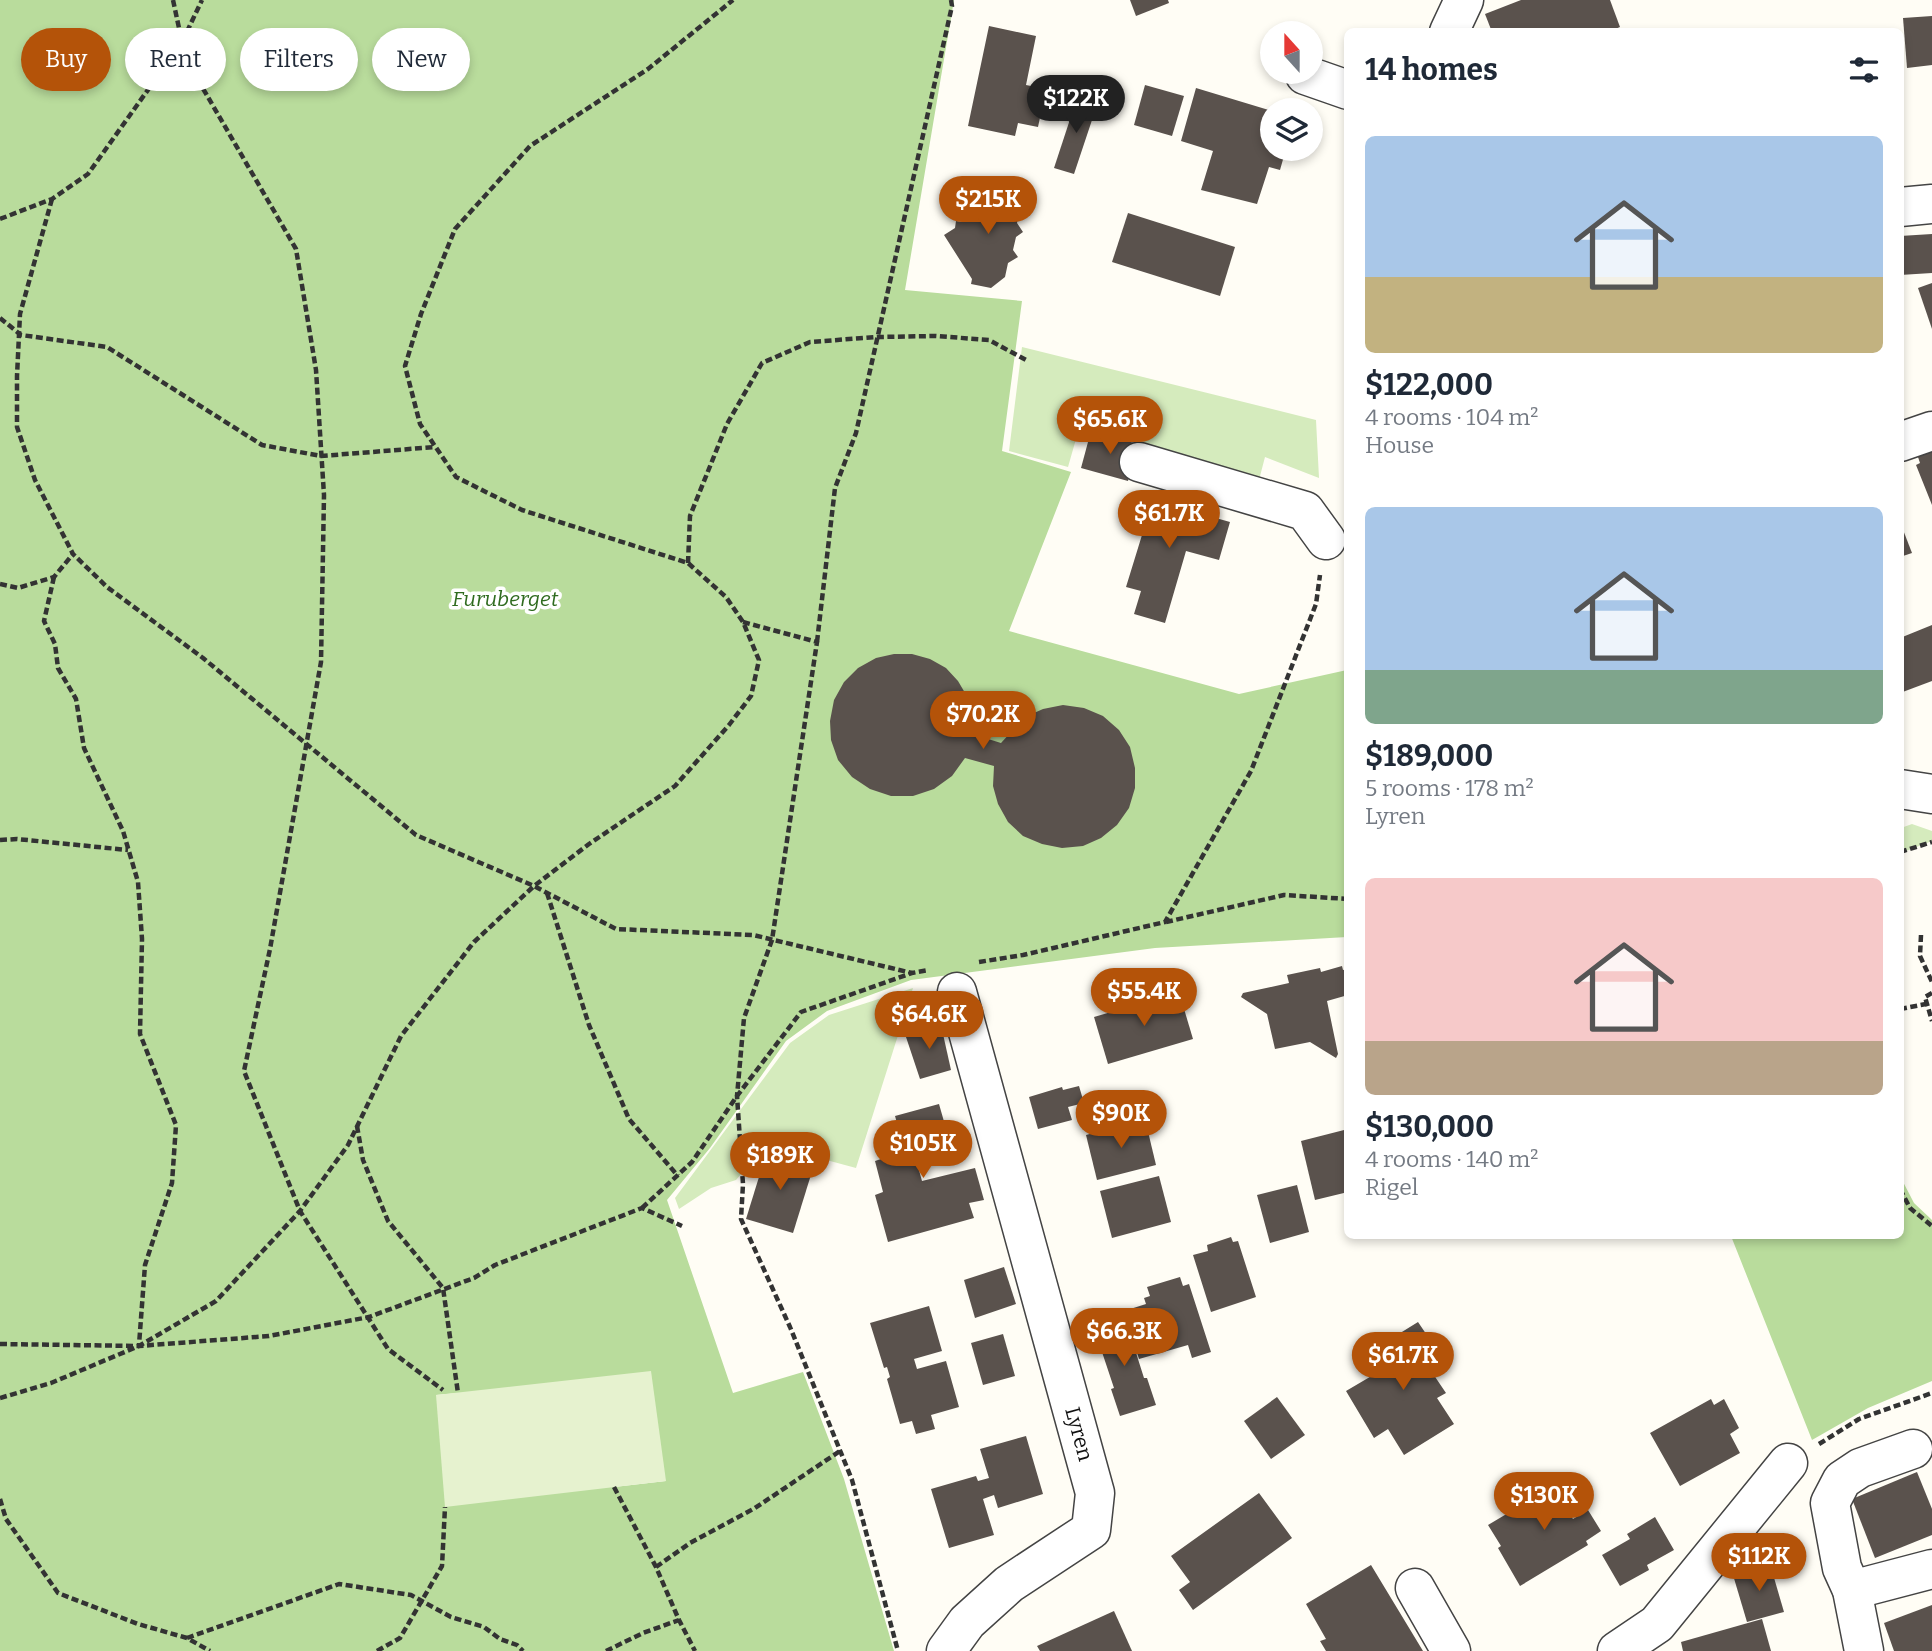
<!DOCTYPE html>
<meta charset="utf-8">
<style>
body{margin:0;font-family:Bitter,serif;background:#f2f2f3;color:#1f2937;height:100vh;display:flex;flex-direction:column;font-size:26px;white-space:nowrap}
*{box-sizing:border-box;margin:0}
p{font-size:23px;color:#747a83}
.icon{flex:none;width:38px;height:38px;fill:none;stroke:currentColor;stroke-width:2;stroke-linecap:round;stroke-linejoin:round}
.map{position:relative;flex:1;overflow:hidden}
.drawer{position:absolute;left:1344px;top:28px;width:560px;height:1211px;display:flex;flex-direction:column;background:#fff;border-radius:10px;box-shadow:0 4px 10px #0003}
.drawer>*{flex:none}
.hud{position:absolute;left:21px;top:28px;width:665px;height:63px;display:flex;gap:14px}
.needle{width:46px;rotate:339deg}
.buttons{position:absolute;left:1260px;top:21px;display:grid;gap:14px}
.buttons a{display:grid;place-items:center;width:63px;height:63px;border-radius:50%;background:#fff;box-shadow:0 4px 10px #0003;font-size:35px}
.price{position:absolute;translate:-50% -60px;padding:0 16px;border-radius:24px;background:#b45309;color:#fff;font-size:23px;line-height:46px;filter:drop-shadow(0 2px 4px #0008)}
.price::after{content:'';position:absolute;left:50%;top:42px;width:21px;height:16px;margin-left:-10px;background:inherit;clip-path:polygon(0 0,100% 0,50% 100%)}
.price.on{background:#222;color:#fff}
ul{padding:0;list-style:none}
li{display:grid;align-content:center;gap:14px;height:371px;padding:0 21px}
li span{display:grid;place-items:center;height:217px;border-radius:10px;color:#555}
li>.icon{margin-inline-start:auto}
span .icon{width:126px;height:126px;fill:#fffc;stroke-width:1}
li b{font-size:30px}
h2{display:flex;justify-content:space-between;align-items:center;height:84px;padding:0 21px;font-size:30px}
.chip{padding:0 24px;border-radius:32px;background:#fff;box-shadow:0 4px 10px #0003;font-size:24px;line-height:63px}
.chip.on{background:#b45309;color:#fff}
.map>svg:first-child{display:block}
</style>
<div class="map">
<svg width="1932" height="1651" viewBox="0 0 1932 1651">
<rect width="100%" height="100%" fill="#fffdf5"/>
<g fill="#d5ebbd">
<polygon points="1022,347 1316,420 1319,478 1265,457 1259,480 1080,425 1068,467 1009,451"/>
<polygon points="1912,824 1932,831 1932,841 1901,853 1901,828"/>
<polygon points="913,988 856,1168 767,1144 736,1180 711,1188 679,1209 675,1198 790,1043 829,1015"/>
</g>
<g fill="#b9dc9c" fill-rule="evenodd">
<path d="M0,0H954L905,290L1022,301L1002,451L1071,472L1009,631L1239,694L1347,670V937L1155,948L911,980L827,1011L786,1041L710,1148L667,1200L733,1393L803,1372L844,1479L894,1651H0ZM458,1393L666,1481L614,1487L436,1395Z"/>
<polygon points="1901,1178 1914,1203 1932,1220 1932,1381 1868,1408 1812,1440 1731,1236 1900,1236"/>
</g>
<polygon fill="#e6f2cf" points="651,1371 666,1481 445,1507 436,1395"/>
<g fill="#5a524d">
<polygon points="1130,0 1168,0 1169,3 1136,16"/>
<polygon points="1521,0 1610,0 1620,27 1608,32 1492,32 1485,14"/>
<polygon points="1932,16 1932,65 1907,68 1903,18"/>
<polygon points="989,26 1036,36 1026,85 1046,89 1038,127 1018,123 1015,136 968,126"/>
<polygon points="1145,85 1184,96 1172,136 1134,125"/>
<polygon points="1196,88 1272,111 1272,149 1286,149 1280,170 1269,167 1257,204 1201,190 1213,151 1181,141"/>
<polygon points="1078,95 1098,102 1074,174 1054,168"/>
<polygon points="991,188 1023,195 1017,223 1023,232 1016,237 1013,250 1018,257 1008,263 1005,277 991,288 971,284 972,279 944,235 955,228 956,221 962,222 966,197 988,201"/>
<polygon points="1128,213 1235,247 1220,296 1112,262"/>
<polygon points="1932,234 1932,273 1900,275 1900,236"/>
<polygon points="1932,283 1932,329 1918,288"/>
<polygon points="1091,431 1138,444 1128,481 1081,468"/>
<polygon points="1932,444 1932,505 1916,465 1920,463 1916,451"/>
<polygon points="1144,493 1199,509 1198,513 1230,522 1219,560 1186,551 1165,623 1134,614 1141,591 1126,587 1142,535 1132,532"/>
<polygon points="1900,522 1912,553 1900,557"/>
<polygon points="1932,625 1932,681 1900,693 1900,638"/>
<polygon points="894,654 912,654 930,659 946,668 958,681 968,698 972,715 972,734 1001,743 1025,717 1043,709 1063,705 1084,708 1103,716 1119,730 1130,747 1135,768 1135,788 1129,808 1117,825 1101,838 1083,846 1062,848 1042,844 1023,836 1008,822 998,804 993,786 994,766 965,758 952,776 934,789 913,796 891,796 870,789 852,777 838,760 831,740 830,721 834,700 844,682 858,668 876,658"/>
<polygon points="1342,966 1343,970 1348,969 1348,995 1327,1001 1338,1054 1336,1058 1310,1042 1275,1049 1267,1014 1241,997 1243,993 1289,983 1287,975 1320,968 1321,972"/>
<polygon points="1179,992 1193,1039 1108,1064 1094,1017"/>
<polygon points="941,1025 951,1070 920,1079 905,1034"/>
<polygon points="1079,1086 1084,1103 1068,1107 1072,1120 1038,1129 1029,1097 1062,1087 1063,1090"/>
<polygon points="939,1104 953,1153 917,1163 922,1181 975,1168 984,1200 969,1203 974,1218 888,1242 875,1195 883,1192 875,1161 905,1151 895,1116"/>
<polygon points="1145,1119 1156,1165 1097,1180 1086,1135"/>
<polygon points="1348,1129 1348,1192 1315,1200 1301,1141"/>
<polygon points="767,1151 814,1165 793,1233 746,1219"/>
<polygon points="1159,1176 1171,1222 1112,1238 1100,1191"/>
<polygon points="1297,1185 1309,1232 1270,1243 1257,1195"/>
<polygon points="1231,1237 1233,1242 1238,1241 1256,1297 1211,1312 1193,1255 1208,1251 1207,1245"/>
<polygon points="1004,1267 1016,1304 975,1318 964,1280"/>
<polygon points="1180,1277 1183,1286 1189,1284 1211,1352 1192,1358 1188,1345 1139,1359 1124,1311 1146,1304 1144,1298 1150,1296 1147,1287"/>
<polygon points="929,1306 942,1351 914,1359 917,1369 946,1361 959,1407 931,1415 935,1429 916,1434 912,1421 900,1424 887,1379 890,1377 887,1367 884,1368 870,1323"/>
<polygon points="1125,1318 1144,1378 1147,1378 1156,1405 1120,1416 1111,1389 1114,1388 1094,1328"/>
<polygon points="1418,1322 1439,1353 1425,1362 1446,1393 1437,1398 1454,1424 1404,1455 1388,1429 1374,1438 1346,1391 1380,1371 1368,1353"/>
<polygon points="1003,1334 1015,1376 983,1385 971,1343"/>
<polygon points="1277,1397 1305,1435 1271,1459 1244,1421"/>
<polygon points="1711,1399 1714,1405 1724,1399 1739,1428 1730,1434 1740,1453 1680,1486 1650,1433"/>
<polygon points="1026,1436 1043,1494 998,1508 994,1495 983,1499 994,1535 949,1548 931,1489 976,1476 978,1481 989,1478 980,1449"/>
<polygon points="1917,1472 1932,1509 1932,1535 1875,1558 1852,1499"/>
<polygon points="1572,1479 1586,1501 1568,1512 1573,1519 1588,1510 1601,1531 1586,1541 1588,1545 1520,1586 1498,1548 1501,1546 1488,1525 1525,1503 1527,1506"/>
<polygon points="1259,1493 1292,1538 1193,1610 1179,1590 1190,1582 1171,1556"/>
<polygon points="1655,1517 1674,1550 1647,1565 1649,1570 1620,1586 1602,1555 1630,1539 1627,1534"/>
<polygon points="1770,1564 1784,1612 1747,1622 1733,1575"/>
<polygon points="1371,1565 1423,1651 1326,1651 1320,1641 1326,1639 1306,1604"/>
<polygon points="1932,1605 1932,1651 1894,1651 1884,1623"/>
<polygon points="1114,1611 1132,1651 1040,1651 1037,1646"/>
<polygon points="1762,1619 1771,1651 1683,1651 1681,1642"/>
</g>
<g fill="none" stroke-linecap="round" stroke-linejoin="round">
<defs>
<g id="minor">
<polyline points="1449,32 1464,0"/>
<polyline points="1305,75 1348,90"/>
<polyline points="1900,207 1932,204"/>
<polyline points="1900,442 1932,431"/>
<polyline points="1139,462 1305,511 1326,540"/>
<polyline points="1900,789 1932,794"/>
<polyline points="1415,1588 1451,1651"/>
<polyline points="1852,1590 1932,1569"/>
<polyline points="946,1651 967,1622 1009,1584 1091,1530 1095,1493 957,992"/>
<polyline points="1617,1651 1657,1624 1788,1463"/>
<polyline points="1864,1651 1852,1590 1842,1568 1830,1503 1842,1480 1860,1468 1913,1449"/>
</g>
</defs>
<use href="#minor" stroke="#444" stroke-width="41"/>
<g stroke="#333" stroke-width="4.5" stroke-dasharray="7 3.5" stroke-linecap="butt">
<polyline points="173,0 182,42 194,73 296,249 316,370 324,495 321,662 270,949 244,1071 300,1211 388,1349 443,1390"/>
<polyline points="52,199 20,314 17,376 17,427 35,480 73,554 107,587 203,658 416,835 534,886 616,929 753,935 912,973"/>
<polyline points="0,219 52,199 88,174 182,42 202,0"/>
<polyline points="0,318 21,335 107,347 262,445 321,456 435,447"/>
<polyline points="688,563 690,516 727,424 762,363 810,342 877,337 936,336 989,340 1026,360"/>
<polyline points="54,577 44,621 55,644 58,668 76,699 84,748 123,831 138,882 142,939 140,1034 176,1125 172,1183 145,1265 139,1345"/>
<polyline points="0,584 18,588 54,577 73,554"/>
<polyline points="743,622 817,642 772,940 744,1018 737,1096 743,1184 741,1219 790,1327 852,1480 898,1651"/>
<polyline points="817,642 835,488 856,433 952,6 951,0"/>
<polyline points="0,840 17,839 128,850"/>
<polyline points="1900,852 1932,842"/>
<polyline points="547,893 589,1025 629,1119 678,1176"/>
<polyline points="1166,922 1284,895 1348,899"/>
<polyline points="1921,935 1920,956 1932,982"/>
<polyline points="979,962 1023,955 1165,922 1251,771 1316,604 1320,575"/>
<polyline points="1932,993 1925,997 1932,1021"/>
<polyline points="1900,1009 1926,1004"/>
<polyline points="357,1126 363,1160 388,1221 443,1288 458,1393"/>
<polyline points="1900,1189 1910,1208 1932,1226"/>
<polyline points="642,1208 692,1162 737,1096 801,1012 912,973 929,970"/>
<polyline points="0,1344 139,1346 269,1336 369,1317 474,1278 495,1265 642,1208 682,1226"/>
<polyline points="0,1398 51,1383 139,1346 216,1301 300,1211 348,1145 401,1036 474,942 534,886 589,844 675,786 729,725 751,696 759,660 743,622 726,597 688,563 522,510 456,477 420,424 405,366 421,314 455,229 530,146 648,69 733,0"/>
<polyline points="1819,1444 1859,1419 1932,1393"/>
<polyline points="614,1487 656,1567 679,1620 695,1651"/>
<polyline points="0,1499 6,1519 58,1593 138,1624 187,1638 210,1651"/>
<polyline points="656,1567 690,1543 755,1508 840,1451"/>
<polyline points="187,1638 339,1584 411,1595 451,1617 484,1627 500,1639 517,1645 523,1651"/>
<polyline points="377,1651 400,1638 442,1566 445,1507"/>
<polyline points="606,1651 643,1633 679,1620"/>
</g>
<use href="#minor" stroke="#fff" stroke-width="38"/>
</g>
<g text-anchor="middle" stroke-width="7" stroke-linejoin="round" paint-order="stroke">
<g font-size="21" font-style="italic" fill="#2f6b1f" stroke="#fff">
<text x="505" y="606">Furuberget</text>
</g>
<g font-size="21" fill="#111" stroke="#fff">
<text transform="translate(1079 1434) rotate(75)" y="7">Lyren</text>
</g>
</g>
</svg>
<div class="buttons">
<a><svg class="needle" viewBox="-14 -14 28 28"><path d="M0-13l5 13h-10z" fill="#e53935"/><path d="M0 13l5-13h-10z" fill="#747a83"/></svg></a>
<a><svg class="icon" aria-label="layers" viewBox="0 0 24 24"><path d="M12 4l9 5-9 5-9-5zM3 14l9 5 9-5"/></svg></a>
</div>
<b class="price on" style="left:1076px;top:135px">$122K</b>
<b class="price" style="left:988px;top:236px">$215K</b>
<b class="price" style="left:1110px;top:456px">$65.6K</b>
<b class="price" style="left:1169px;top:550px">$61.7K</b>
<b class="price" style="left:983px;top:751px">$70.2K</b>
<b class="price" style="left:1144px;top:1028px">$55.4K</b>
<b class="price" style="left:929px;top:1051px">$64.6K</b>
<b class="price" style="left:1121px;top:1150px">$90K</b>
<b class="price" style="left:923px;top:1180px">$105K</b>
<b class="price" style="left:780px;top:1192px">$189K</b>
<b class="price" style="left:1124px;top:1368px">$66.3K</b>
<b class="price" style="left:1403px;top:1392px">$61.7K</b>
<b class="price" style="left:1544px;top:1532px">$130K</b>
<b class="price" style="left:1759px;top:1593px">$112K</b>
<div class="hud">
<a class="chip on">Buy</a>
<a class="chip">Rent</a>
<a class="chip">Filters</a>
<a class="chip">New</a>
</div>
<section class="drawer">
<h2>14 homes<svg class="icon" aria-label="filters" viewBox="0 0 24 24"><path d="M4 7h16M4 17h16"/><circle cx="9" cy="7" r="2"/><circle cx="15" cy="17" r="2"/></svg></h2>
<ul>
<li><span style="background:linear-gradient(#a9c7e8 65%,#c2b280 0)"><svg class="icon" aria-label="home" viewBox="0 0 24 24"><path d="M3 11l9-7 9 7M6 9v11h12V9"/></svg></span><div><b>$122,000</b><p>4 rooms · 104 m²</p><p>House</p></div></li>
<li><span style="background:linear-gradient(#a9c7e8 75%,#7fa58c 0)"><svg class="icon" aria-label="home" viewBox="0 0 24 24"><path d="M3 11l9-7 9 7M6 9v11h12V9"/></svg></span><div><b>$189,000</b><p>5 rooms · 178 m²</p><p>Lyren</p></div></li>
<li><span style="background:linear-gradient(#f6c9c9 75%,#b9a48a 0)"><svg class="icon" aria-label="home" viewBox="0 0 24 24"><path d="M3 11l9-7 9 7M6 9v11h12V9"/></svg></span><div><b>$130,000</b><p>4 rooms · 140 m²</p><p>Rigel</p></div></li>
</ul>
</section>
</div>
